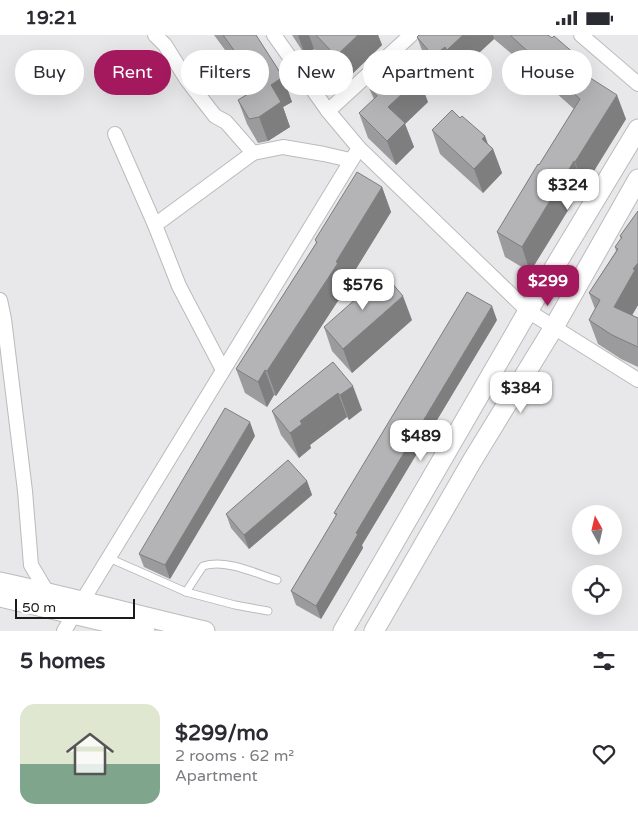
<!DOCTYPE html>
<meta charset="utf-8">
<style>
body{margin:0;font-family:"Varela Round",sans-serif;background:#f7f7f7;color:#2b2b33;height:100vh;display:flex;flex-direction:column;font-size:19px;white-space:nowrap}
*{box-sizing:border-box;margin:0}
p{font-size:16px;color:#7c7c81}
.icon{flex:none;width:28px;height:28px;fill:none;stroke:currentColor;stroke-width:2;stroke-linecap:round;stroke-linejoin:round}
.map{position:relative;height:596px;overflow:hidden}
.sheet{display:flex;flex-direction:column;background:#fff;flex:1}
.sheet>*{flex:none}
.top-card{position:absolute;left:15px;top:15px;width:609px;height:45px;display:flex;gap:10px}
.needle{width:32px;rotate:352deg}
.buttons{position:absolute;left:572px;top:470px;display:grid;gap:10px}
.buttons a{display:grid;place-items:center;width:50px;height:50px;border-radius:50%;background:#fff;box-shadow:0 5px 20px #0002;font-size:25px}
.scale{position:absolute;left:15px;bottom:12px;width:120px;box-sizing:border-box;padding-left:5px;border:2px solid #1b1b1b;border-top:0;font-size:14px;line-height:18px;white-space:nowrap;color:#1b1b1b;-webkit-text-stroke:4px #fff;paint-order:stroke}
.price{position:absolute;translate:-50% -42px;padding:0 11px;border-radius:10px;background:#fff;color:#222;font-size:16px;line-height:32px;filter:drop-shadow(0 1px 2px #0008)}
.price::after{content:'';position:absolute;left:50%;top:30px;width:15px;height:11px;margin-left:-8px;background:inherit;clip-path:polygon(0 0,100% 0,50% 100%)}
.price.on{background:#a4185d;color:#fff}
ul{padding:0;list-style:none}
li{display:flex;align-items:center;gap:15px;height:125px;padding:0 20px}
li+li{border-top:1px solid #e1e1e2}
li span{display:grid;place-items:center;flex:none;width:140px;height:100px;border-radius:15px;color:#555}
li>.icon{margin-inline-start:auto}
span .icon{width:60px;height:60px;fill:#fffc;stroke-width:1}
li b{font-size:21px}
h2{display:flex;justify-content:space-between;align-items:center;height:60px;padding:0 20px;font-size:21px}
.tag{padding:0 18px;border-radius:22px;background:#fff;box-shadow:0 5px 20px #0002;font-size:18px;line-height:45px}
.tag.on{background:#a4185d;color:#fff}
.status{display:flex;justify-content:space-between;align-items:center;height:35px;padding:0 25px;background:#fff;direction:ltr}
.status svg{height:14px;fill:currentColor}
.map>svg:first-child{display:block}
</style>
<div class="status"><b>19:21</b><svg viewBox="0 0 49 12"><path d="M0 12V9h3v3zM5 12V6h3v6zM10 12V3h3v9zM15 12V0h3v12zM26 1h20v11H26zM47 4h2v5h-2z"/></svg></div>
<div class="map">
<svg width="638" height="596" viewBox="0 0 638 596">
<rect width="100%" height="100%" fill="#e8e8ea"/>
<g fill="none" stroke-linecap="round" stroke-linejoin="round">
<defs>
<g id="lane">
<polyline points="109,523 186,557 235,570 268,576"/>
<path d="M186,557L203,531C227,524 254,538 277,545"/>
</g>
<g id="street">
<polyline points="155,0 165,10 187,45 215,81 226,87 253,118 283,112 324,119 350,125"/>
<polyline points="581,0 638,49"/>
<polyline points="328,76 411,0"/>
<polyline points="115,99 155,190"/>
<polyline points="359,113 528,276 638,345"/>
<polyline points="0,265 4,284 25,456 31,530 47,557"/>
<polyline points="223,335 179,251 155,190 253,118"/>
<polyline points="64,596 359,113 328,76 274,0"/>
</g>
<g id="secondary">
<path d="M0,547C69,562 137,580 205,596"/>
<polyline points="0,562 145,596"/>
<polyline points="343,596 528,276 638,94"/>
<polyline points="374,596 472,426 554,292 638,144"/>
</g>
</defs>
<use href="#lane" stroke="#bbbbbc" stroke-width="9"/>
<use href="#street" stroke="#bbbbbc" stroke-width="16"/>
<use href="#secondary" stroke="#bbbbbc" stroke-width="21"/>
<use href="#lane" stroke="#fff" stroke-width="7"/>
<use href="#street" stroke="#fff" stroke-width="14"/>
<use href="#secondary" stroke="#fff" stroke-width="19"/>
</g>
<g fill="#9b9b9d">
<polygon points="214,0 256,0 283,42 292,67 283,72 290,92 268,106 258,108 247,89 238,65 252,56 245,42"/>
<polygon points="292,0 378,0 382,10 345,46 314,14 305,20"/>
<polygon points="419,0 548,0 585,33 588,41 626,84 584,152 583,151 530,237 505,222 497,197 574,74 525,30 494,4 456,39 454,36 442,45 426,26 417,2"/>
<polygon points="368,51 428,67 405,89 414,112 396,130 368,103 359,78 374,64"/>
<polygon points="432,95 485,101 488,109 493,114 502,138 483,158 440,119"/>
<polygon points="382,152 391,177 346,250 347,252 276,361 274,360 267,372 245,358 236,334 316,208 315,205"/>
<polygon points="638,176 638,270 632,280 638,283 638,332 621,324 598,309 589,285 595,274 589,258 616,216 615,212 621,204 620,201"/>
<polygon points="412,285 352,338 332,316 324,292"/>
<polygon points="497,285 362,510 363,513 321,584 296,570 291,556 336,481 334,478"/>
<polygon points="333,327 362,375 349,385 347,382 310,410 311,413 299,423 281,400 272,376"/>
<polygon points="255,401 170,544 144,532 139,519"/>
<polygon points="307,446 312,460 249,514 231,493 226,479"/>
</g>
<g fill="#7e7e7f">
<polygon points="298,0 309,0 314,14 305,20"/>
<polygon points="358,0 378,0 382,10 345,46 336,21"/>
<polygon points="463,0 493,0 494,4 456,39 447,15"/>
<polygon points="445,12 454,36 442,45 433,21"/>
<polygon points="576,20 582,36 585,33 594,57 590,61 574,23"/>
<polygon points="283,42 292,67 283,72 290,92 268,106 259,82 271,50"/>
<polygon points="419,43 428,67 405,89 414,112 396,130 387,106 388,72"/>
<polygon points="617,60 626,84 584,152 575,127"/>
<polygon points="485,101 490,116 493,114 502,138 483,158 474,134 482,104"/>
<polygon points="574,126 583,151 530,237 522,212"/>
<polygon points="382,152 391,177 346,250 347,252 276,361 267,336 336,227"/>
<polygon points="638,228 638,270 623,296 614,272 633,234"/>
<polygon points="403,261 412,285 352,338 343,314"/>
<polygon points="492,271 497,285 362,510 363,513 321,584 316,571 356,498"/>
<polygon points="265,335 274,360 267,372 258,347"/>
<polygon points="353,351 362,375 349,385 340,360"/>
<polygon points="338,358 347,382 310,410 311,413 299,423 290,398 300,386"/>
<polygon points="250,387 255,401 170,544 165,530"/>
<polygon points="307,446 312,460 249,514 244,500"/>
</g>
<g fill="#b4b4b6" stroke="#7e7e7f">
<polygon points="223,0 256,0 283,42 271,50 281,67 259,82 249,84 238,65 256,54 236,18"/>
<polygon points="316,0 358,0 336,21"/>
<polygon points="419,0 463,0 447,15 445,12 433,21 417,2"/>
<polygon points="510,0 548,0 552,3 554,1 576,20 574,23 585,33 581,37 617,60 575,127 574,126 522,212 497,197 538,129 539,130 580,64"/>
<polygon points="403,23 419,43 388,72 405,88 387,106 359,78 377,61 368,51"/>
<polygon points="452,75 460,83 462,81 485,101 482,104 493,114 474,134 432,95"/>
<polygon points="357,137 382,152 336,227 338,228 267,336 265,335 258,347 236,334 317,207 315,205"/>
<polygon points="638,176 638,228 633,234 635,235 614,272 638,283 638,312 612,300 589,285 600,265 589,258 618,214 615,212 622,202 620,201"/>
<polygon points="384,239 403,261 343,314 324,292"/>
<polygon points="467,257 492,271 356,498 358,499 316,571 291,556 337,479 334,478"/>
<polygon points="333,327 353,351 340,360 338,358 300,386 302,389 290,398 272,376"/>
<polygon points="225,373 250,387 165,530 139,519"/>
<polygon points="288,425 307,446 244,500 226,479"/>
</g>
</svg>
<div class="buttons">
<a><svg class="needle" viewBox="-14 -14 28 28"><path d="M0-13l5 13h-10z" fill="#e53935"/><path d="M0 13l5-13h-10z" fill="#7c7c81"/></svg></a>
<a><svg class="icon" aria-label="locate" viewBox="0 0 24 24"><circle cx="12" cy="12" r="6"/><path d="M12 2v4M12 18v4M2 12h4M18 12h4"/></svg></a>
</div>
<div class="scale">50 m</div>
<b class="price" style="left:568px;top:176px">$324</b>
<b class="price on" style="left:548px;top:272px">$299</b>
<b class="price" style="left:363px;top:276px">$576</b>
<b class="price" style="left:521px;top:379px">$384</b>
<b class="price" style="left:421px;top:427px">$489</b>
<div class="top-card">
<a class="tag">Buy</a>
<a class="tag on">Rent</a>
<a class="tag">Filters</a>
<a class="tag">New</a>
<a class="tag">Apartment</a>
<a class="tag">House</a>
</div>
</div>
<section class="sheet">
<h2>5 homes<svg class="icon" aria-label="filters" viewBox="0 0 24 24"><path d="M4 7h16M4 17h16"/><circle cx="9" cy="7" r="2"/><circle cx="15" cy="17" r="2"/></svg></h2>
<ul>
<li><span style="background:linear-gradient(#dfe7d0 60%,#7fa58c 0)"><svg class="icon" aria-label="home" viewBox="0 0 24 24"><path d="M3 11l9-7 9 7M6 9v11h12V9"/></svg></span><div><b>$299/mo</b><p>2 rooms · 62 m²</p><p>Apartment</p></div><svg class="icon" aria-label="heart" viewBox="0 0 24 24"><path d="M12 20l-8-8c-3-5 5-10 8-4 3-6 11-1 8 4z"/></svg></li>
</ul>
</section>
